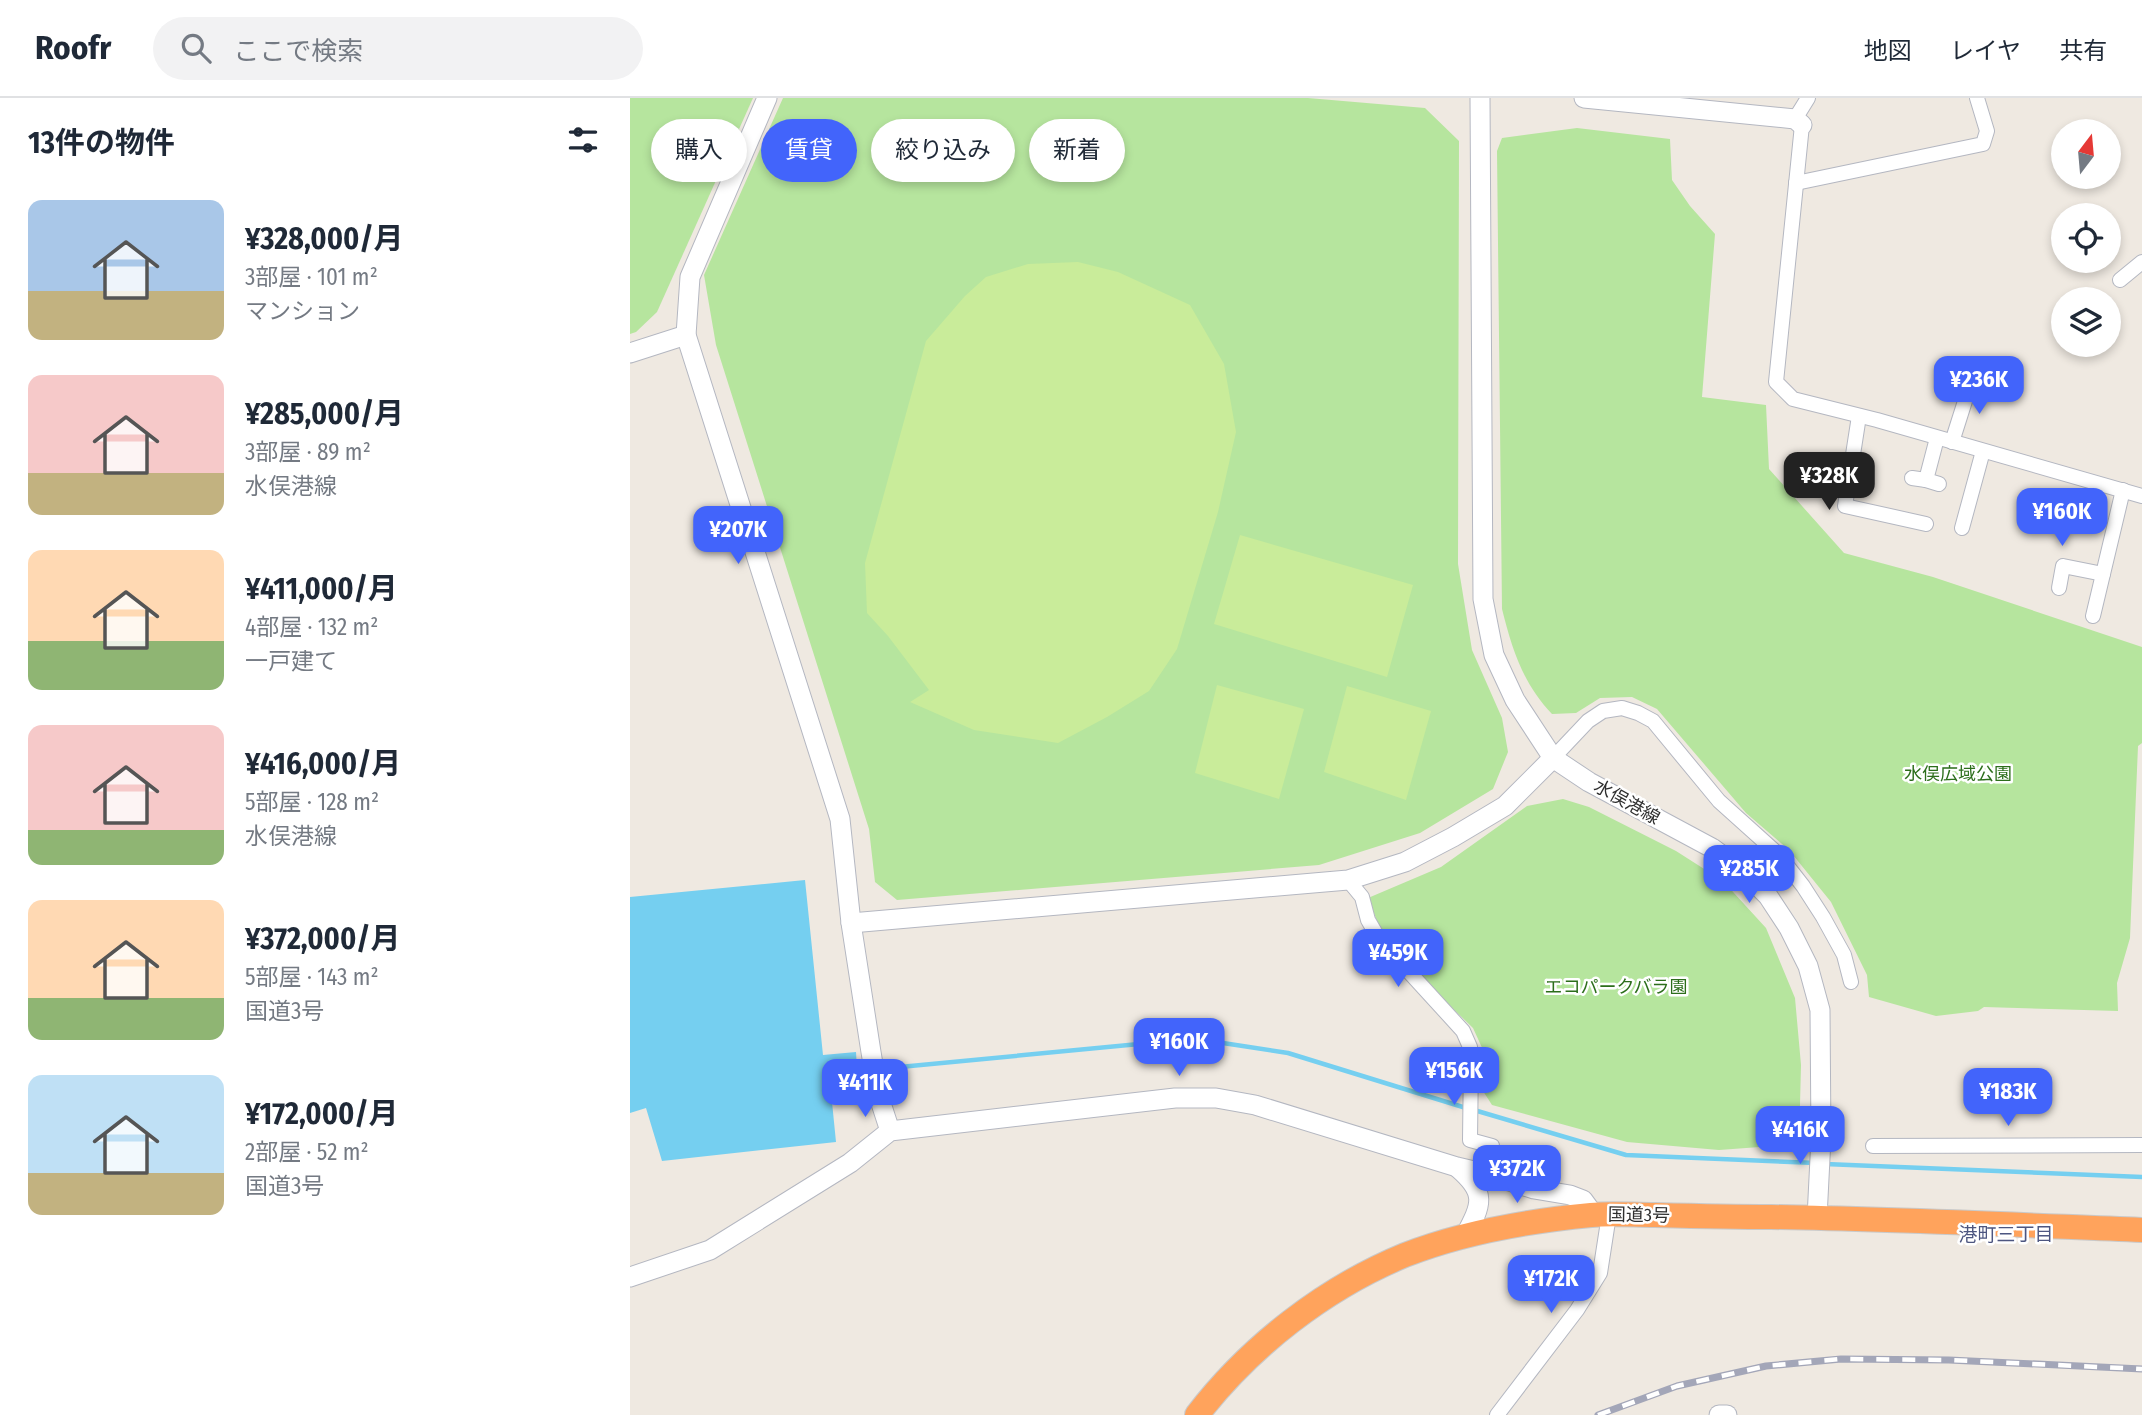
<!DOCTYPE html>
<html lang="ja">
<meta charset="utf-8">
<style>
body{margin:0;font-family:"Fira Sans Condensed","Noto Sans JP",sans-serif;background:#f2f2f3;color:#1f2937;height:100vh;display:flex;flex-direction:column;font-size:26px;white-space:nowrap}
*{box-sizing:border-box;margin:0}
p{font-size:23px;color:#747a83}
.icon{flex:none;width:38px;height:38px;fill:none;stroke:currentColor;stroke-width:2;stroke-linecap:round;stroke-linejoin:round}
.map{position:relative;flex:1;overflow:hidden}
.drawer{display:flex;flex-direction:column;background:#fff;width:630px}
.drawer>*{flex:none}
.top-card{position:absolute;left:21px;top:21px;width:665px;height:63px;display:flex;gap:14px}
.needle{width:46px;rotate:16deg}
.fabs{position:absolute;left:1421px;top:21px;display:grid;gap:14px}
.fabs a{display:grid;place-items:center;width:70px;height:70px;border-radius:50%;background:#fff;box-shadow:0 4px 10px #0003;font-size:35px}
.price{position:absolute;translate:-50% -60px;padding:0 16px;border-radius:14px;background:#4264fb;color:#fff;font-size:23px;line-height:46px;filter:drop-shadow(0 2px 4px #0008)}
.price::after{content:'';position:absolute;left:50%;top:42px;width:21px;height:16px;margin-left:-10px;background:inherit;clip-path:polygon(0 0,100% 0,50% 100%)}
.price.current{background:#222;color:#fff}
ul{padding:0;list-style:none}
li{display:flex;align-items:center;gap:21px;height:175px;padding:0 28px}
li span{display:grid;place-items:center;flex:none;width:196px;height:140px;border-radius:14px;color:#555}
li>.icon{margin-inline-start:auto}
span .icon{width:84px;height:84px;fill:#fffc;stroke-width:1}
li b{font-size:30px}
h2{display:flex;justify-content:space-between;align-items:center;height:84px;padding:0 28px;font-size:30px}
.chip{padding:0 24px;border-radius:32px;background:#fff;box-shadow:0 4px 10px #0003;font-size:24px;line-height:63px}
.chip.current{background:#4264fb;color:#fff}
header{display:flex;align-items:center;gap:42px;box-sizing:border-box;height:98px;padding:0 35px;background:#fff;border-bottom:2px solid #e0e1e3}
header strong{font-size:33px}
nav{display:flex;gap:38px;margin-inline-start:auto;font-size:24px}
.search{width:490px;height:63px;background:#f2f2f3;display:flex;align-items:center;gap:18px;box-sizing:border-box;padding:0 24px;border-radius:38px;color:#747a83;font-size:26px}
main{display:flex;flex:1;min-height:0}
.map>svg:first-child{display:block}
</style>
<header>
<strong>Roofr</strong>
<div class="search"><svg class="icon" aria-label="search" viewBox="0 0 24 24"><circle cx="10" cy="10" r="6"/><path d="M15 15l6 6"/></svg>ここで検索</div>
<nav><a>地図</a><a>レイヤ</a><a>共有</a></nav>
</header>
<main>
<section class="drawer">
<h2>13件の物件<svg class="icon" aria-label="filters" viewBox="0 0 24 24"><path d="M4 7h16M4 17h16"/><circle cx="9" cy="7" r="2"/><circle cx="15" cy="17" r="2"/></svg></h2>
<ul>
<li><span style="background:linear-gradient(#a9c7e8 65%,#c2b280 0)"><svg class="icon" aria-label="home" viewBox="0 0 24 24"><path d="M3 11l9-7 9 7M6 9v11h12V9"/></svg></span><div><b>¥328,000/月</b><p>3部屋 · 101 m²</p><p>マンション</p></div></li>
<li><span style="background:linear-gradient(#f6c9c9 70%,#c2b280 0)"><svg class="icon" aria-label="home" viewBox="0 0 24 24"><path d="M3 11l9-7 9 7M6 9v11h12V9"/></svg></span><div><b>¥285,000/月</b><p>3部屋 · 89 m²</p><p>水俣港線</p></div></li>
<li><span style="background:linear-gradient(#ffd9b3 65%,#8fb573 0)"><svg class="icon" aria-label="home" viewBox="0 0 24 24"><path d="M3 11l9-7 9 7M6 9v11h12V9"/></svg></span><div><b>¥411,000/月</b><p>4部屋 · 132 m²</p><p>一戸建て</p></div></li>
<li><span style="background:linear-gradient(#f6c9c9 75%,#8fb573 0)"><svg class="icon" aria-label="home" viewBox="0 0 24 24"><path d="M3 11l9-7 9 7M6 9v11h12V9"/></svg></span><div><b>¥416,000/月</b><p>5部屋 · 128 m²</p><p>水俣港線</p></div></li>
<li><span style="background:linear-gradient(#ffd9b3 70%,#8fb573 0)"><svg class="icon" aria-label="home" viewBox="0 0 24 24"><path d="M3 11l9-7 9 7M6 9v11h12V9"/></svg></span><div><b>¥372,000/月</b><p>5部屋 · 143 m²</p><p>国道3号</p></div></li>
<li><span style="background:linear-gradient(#bfe0f5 70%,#c2b280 0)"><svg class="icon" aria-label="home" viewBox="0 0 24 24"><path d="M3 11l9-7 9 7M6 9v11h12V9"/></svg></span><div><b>¥172,000/月</b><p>2部屋 · 52 m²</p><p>国道3号</p></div></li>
</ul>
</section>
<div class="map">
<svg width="1512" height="1317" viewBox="0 0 1512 1317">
<rect width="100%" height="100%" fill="#efe9e1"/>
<g fill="#b6e59e">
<polygon points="0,0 123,0 27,214 6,234 0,236"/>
<polygon points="153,0 678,0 795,10 829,43 828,466 842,552 872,620 878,654 863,691 790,735 689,767 267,802 245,784 239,731 86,247 74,177"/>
<path d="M947,30L1040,41L1042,82L1060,108L1085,136L1072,299L1136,307L1139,371L1214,455L1303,479L1512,549V645L1508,648L1500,840L1487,885L1488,913L1354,909L1348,913L1306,918L1239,899L1237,877L1201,804L1159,752L1116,715L1027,611L1002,599L970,600L946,615L922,616C893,586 882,551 872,511L867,53L872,40Z"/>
<polygon points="933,701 959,709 1046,753 1093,783 1136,830 1165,900 1171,967 1169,1046 1089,1052 997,1044 862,1007 853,993 859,965 843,930 812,900 751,833 738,800 811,769 897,708"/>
</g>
<g fill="#c9ec9a">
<polygon points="448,164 488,174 560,207 594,266 606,334 588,414 547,551 519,593 477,619 428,645 344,632 280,604 299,592 258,538 237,515 235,465 296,243 335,198 356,179 398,166"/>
<polygon points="610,437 783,487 757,579 584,526"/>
<polygon points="587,587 674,611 649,701 565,675"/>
<polygon points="717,588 801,613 776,702 694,674"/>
</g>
<polygon fill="#75cff0" points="175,782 193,957 226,954 228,987 201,994 206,1044 32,1063 16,1010 0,1015 0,799"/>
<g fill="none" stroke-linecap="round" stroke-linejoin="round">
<g stroke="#75cff0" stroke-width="4.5">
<polyline points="249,971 530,944 593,945 658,955 836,1010"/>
<polyline points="228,973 237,972"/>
<polyline points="844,1012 996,1057 1186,1065"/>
<polyline points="1195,1066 1512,1079"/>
</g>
<defs>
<g id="street">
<polyline points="1165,21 1178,0"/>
<polyline points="1172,27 1146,284 1163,301 1247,322 1512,398"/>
<polyline points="1166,85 1353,46 1357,33 1347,0"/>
<polyline points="1490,182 1512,164"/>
<polyline points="1229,318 1215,408 1296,426"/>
<polyline points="1307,340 1296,382 1309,386"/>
<polyline points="1322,344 1342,281"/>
<polyline points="1282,380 1296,382"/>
<polyline points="1332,430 1353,353"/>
<polyline points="1429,490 1433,468 1473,476"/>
<polyline points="1463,518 1493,392"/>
<polyline points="923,660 958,623 973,613 992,610 1008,615 1023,623 1089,703 1148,756 1173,788 1193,819 1214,857 1221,884"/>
<polyline points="718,782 732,799 738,822 749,841 833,933 840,949 841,962 840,1042 862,1048 861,1077"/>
<polyline points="1243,1048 1512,1047"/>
<polyline points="867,1317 947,1212 970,1175 979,1117"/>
</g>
<g id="secondary">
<polyline points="137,0 60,179 56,237 210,721 221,825 241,954 248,996 260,1033"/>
<polyline points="850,0 853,501 864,557 885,602 923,660 959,684 1082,750 1113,773 1138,798 1159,830 1178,868 1190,912 1191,1040 1187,1120"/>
<polyline points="954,0 1165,21 1172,27"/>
<polyline points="0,255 56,237"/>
<polyline points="221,825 718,782 775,764 823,739 875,708 923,660"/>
<path d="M828,1070C857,1095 852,1106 835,1138"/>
<polyline points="0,1179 80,1152 220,1065 260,1033 545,1000 586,1000 625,1007 827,1069 861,1077 904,1091 940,1097 953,1102 964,1117"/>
<polyline points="1089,1317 1097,1317"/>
</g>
<path id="highway" d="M567,1317C620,1248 695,1190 775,1157C834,1134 898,1123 961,1117C982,1115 1004,1117 1025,1117C1063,1118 1102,1119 1141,1119C1265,1121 1388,1127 1512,1132"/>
</defs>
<use href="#street" stroke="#b4b7c1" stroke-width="16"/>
<use href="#secondary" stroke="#b4b7c1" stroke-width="21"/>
<use href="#highway" stroke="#c9c9c9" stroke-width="26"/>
<use href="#street" stroke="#fff" stroke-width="14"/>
<use href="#secondary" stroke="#fff" stroke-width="19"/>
<use href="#highway" stroke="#ffa35c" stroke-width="24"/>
<defs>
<polyline id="rail" points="968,1317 1047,1288 1136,1268 1211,1261 1319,1262 1512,1271"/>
</defs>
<use href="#rail" stroke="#a3a6b8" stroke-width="7"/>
<use href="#rail" stroke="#fff" stroke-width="4.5" stroke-dasharray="13" stroke-linecap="butt"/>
</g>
<g text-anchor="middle" stroke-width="5" stroke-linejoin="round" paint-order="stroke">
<g font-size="18" fill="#2c6e1b" stroke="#fff">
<text x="1328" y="682">水俣広域公園</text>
<text x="986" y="895">エコパークバラ園</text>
</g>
<g font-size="18" fill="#2e2e2e" stroke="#fff">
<text transform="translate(997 704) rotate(29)" y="6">水俣港線</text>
<text transform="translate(1009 1117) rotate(1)" y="6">国道3号</text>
</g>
<g font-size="19" fill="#4d5680" stroke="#fff">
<text x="1376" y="1143">港町三丁目</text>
</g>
</g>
</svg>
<div class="fabs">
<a><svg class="needle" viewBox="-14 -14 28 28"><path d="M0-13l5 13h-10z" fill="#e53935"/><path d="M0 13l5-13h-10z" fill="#747a83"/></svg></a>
<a><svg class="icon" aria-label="locate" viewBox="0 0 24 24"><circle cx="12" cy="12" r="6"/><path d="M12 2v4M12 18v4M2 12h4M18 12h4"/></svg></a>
<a><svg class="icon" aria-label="layers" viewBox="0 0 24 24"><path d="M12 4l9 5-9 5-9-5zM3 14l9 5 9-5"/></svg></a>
</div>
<b class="price" style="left:1349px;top:318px">¥236K</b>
<b class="price current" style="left:1199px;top:414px">¥328K</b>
<b class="price" style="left:1432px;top:450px">¥160K</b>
<b class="price" style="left:108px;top:468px">¥207K</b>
<b class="price" style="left:1119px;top:807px">¥285K</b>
<b class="price" style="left:768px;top:891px">¥459K</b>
<b class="price" style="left:549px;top:980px">¥160K</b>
<b class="price" style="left:824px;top:1009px">¥156K</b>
<b class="price" style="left:235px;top:1021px">¥411K</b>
<b class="price" style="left:1378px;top:1030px">¥183K</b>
<b class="price" style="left:1170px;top:1068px">¥416K</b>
<b class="price" style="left:887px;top:1107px">¥372K</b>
<b class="price" style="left:921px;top:1217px">¥172K</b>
<div class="top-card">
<a class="chip">購入</a>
<a class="chip current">賃貸</a>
<a class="chip">絞り込み</a>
<a class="chip">新着</a>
</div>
</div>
</main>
